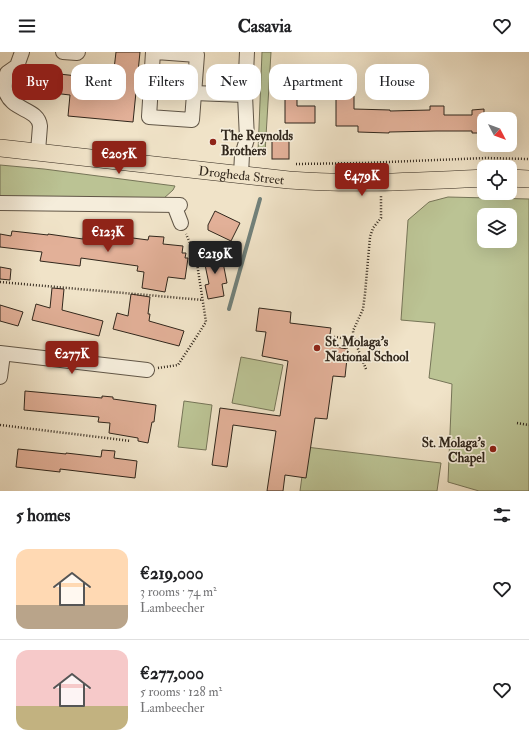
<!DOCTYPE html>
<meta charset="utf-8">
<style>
body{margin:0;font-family:"IM FELL Double Pica",serif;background:#f6f6f6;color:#202124;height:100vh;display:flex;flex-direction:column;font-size:15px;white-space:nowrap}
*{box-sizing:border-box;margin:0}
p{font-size:13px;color:#757577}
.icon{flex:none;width:22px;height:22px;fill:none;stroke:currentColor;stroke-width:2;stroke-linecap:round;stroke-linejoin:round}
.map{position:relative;height:439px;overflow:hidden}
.sheet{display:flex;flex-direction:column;background:#fff;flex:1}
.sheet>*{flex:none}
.banner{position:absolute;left:12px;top:12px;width:505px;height:36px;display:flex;gap:8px}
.needle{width:26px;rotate:131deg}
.controls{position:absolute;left:477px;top:60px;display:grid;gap:8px}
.controls a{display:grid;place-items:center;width:40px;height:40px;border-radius:8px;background:#fff;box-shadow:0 4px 16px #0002;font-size:20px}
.price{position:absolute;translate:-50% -34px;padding:0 9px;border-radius:4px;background:#8f2418;color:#fff;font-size:13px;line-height:26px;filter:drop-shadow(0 1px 2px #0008)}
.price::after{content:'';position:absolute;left:50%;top:24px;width:12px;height:9px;margin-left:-6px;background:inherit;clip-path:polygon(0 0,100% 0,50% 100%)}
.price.current{background:#222;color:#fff}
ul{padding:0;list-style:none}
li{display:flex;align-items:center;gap:12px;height:100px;padding:0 16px}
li+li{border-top:1px solid #e0e0e0}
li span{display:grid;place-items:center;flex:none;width:112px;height:80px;border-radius:12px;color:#555}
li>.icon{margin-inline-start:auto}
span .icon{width:48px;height:48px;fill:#fffc;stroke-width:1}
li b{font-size:17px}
h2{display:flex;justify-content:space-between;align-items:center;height:48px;padding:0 16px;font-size:17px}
.chip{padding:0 14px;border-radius:12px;background:#fff;box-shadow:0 4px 16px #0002;font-size:14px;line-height:36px}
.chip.current{background:#8f2418;color:#fff}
header{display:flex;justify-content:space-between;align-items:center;height:52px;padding:0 16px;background:#fff;font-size:18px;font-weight:700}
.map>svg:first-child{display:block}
</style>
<header><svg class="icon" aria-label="menu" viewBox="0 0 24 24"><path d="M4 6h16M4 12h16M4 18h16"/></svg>Casavia<svg class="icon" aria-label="heart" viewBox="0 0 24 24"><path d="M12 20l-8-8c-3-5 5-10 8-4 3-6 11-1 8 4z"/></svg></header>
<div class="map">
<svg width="529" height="439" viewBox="0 0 529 439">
<rect width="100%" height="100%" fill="#f0e3c8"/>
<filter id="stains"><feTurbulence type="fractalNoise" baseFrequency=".005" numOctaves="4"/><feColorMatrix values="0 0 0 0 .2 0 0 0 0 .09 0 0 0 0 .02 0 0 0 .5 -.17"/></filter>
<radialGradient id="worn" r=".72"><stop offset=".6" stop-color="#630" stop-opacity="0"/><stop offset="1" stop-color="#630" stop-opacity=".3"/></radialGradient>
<g fill="#bbc394" stroke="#767558" fill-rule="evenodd">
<polygon points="262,0 271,0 265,101 258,100"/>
<polygon points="0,113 44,117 175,134 173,138 163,147 0,145"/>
<path d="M448,145L529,147V439H479L448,430L452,332L429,326L435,271L401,268L408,168L429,150ZM484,163H510V189H484Z"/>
<polygon points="241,305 283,313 274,359 232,351"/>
<polygon points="184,349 212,353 206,398 178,395"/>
<polygon points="306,395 441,411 437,439 300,439"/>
</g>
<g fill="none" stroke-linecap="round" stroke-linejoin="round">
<polyline stroke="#71817b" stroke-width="4" points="229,257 260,147"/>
</g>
<g fill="#e2b098" stroke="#31271c">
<polygon points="116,0 140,0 133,70 68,64 70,43 19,37 21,21 24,18 77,24 75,40 111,43"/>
<polygon points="285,39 297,39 297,54 315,54 315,71 285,71"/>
<polygon points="336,44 354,44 354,57 390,58 390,59 430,58 430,54 444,54 444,63 472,63 472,58 484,57 484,81 472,81 472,79 436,79 389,80 389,81 358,80 358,74 336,74"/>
<rect x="272" y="83" width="17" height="24"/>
<polygon points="215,159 240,171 231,189 208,178 208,173"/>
<polygon points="12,179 48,183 48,182 83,187 84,179 110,182 110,183 148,188 149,184 164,185 163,192 183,194 182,201 186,201 185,206 188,206 185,227 168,225 165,240 142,236 144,220 137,219 138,214 81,206 80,214 40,209 42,200 0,195 0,182 11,184"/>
<polygon points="221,200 227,231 222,232 224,244 208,247 205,233 209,232 203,203"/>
<polygon points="0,215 11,217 10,228 0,227"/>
<polygon points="52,236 64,237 62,258 103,269 99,284 32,268 36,252 50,256"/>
<polygon points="131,242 150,245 148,262 150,262 149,269 184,279 179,294 113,277 117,261 128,264"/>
<polygon points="0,253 23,260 18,274 0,269"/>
<polygon points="259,256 291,260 290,271 331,276 328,294 348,297 345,325 333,324 327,367 315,366 306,426 285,423 283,439 267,439 276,379 233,373 227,415 212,413 220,356 280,364 288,309 262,304 266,280 256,279"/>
<polygon points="25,339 102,346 102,344 113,345 113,347 156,353 154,370 152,370 148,391 138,389 138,386 109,381 110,371 98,370 99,365 24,358"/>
<polygon points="18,397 66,402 66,401 101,405 102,398 115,399 114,406 137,409 135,426 60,417 60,420 16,415"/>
</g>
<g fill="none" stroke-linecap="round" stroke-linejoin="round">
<defs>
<g id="minor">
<path d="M22,0L17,14L7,21C6,26 4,31 5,37C10,60 38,55 40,74L38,99"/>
<polyline points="63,0 77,1 78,0"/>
<polyline points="153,0 149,65 192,68 197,3 156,0"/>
<polyline points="194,41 245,43"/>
<polyline points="241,122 242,103 247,87 245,43 247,0"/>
<polyline points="0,151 180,153"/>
<polyline points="174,153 181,171"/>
<polyline points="0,301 147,318"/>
<polyline points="0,325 3,302"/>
</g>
<g id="major">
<path id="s1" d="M0,96L289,128C354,133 419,129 484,126"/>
<polyline points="510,126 529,127"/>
</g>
</defs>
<use href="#minor" stroke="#615647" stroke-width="16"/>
<use href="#major" stroke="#31271c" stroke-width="18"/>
<g stroke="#31271c" stroke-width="2.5" stroke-dasharray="1 2" stroke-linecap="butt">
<polyline points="296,112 363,111 486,106 529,107"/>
<polyline points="0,230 203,248"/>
<polyline points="334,285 369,289 382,293"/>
<polyline points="158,316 178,313 206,270 196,205 186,182"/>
<polyline points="366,317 354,287 353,279 363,257 365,242 370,185 373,176 381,166 381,144"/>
<polyline points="517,371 529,373"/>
<polyline points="0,373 131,389"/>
</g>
<use href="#minor" stroke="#f5eddb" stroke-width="14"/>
<use href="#major" stroke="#f0e3c8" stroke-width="17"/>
</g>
<g fill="#8f2418" stroke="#f5eddb" stroke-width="1.5">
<circle cx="213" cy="90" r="4"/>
<circle cx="317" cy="296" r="4"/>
<circle cx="493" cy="397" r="4"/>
</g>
<g text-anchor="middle" stroke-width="3.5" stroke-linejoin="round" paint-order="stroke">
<g font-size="13" font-weight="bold" fill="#31271c" stroke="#f5eddb" text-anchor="start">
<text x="221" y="88">The Reynolds<tspan x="221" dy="15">Brothers</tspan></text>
<text x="325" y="294">St. Molaga's<tspan x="325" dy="15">National School</tspan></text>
<text x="485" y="395" text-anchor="end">St. Molaga's<tspan x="485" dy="15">Chapel</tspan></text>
</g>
<g font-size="13" fill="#31271c" stroke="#f5eddb">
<text dy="5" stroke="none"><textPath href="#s1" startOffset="243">Drogheda Street</textPath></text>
</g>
</g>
<rect width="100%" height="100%" filter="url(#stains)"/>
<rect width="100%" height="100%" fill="url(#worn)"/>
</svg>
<div class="controls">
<a><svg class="needle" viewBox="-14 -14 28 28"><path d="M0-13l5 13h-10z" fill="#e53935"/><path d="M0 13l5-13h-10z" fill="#757577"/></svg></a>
<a><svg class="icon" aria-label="locate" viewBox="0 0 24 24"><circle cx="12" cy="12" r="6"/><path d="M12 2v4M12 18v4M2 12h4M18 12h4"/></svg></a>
<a><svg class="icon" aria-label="layers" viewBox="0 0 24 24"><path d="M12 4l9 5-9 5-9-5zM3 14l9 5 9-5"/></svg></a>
</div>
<b class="price" style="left:119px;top:123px">€205K</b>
<b class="price" style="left:362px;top:145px">€479K</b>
<b class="price" style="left:108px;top:201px">€123K</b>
<b class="price current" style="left:215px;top:223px">€219K</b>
<b class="price" style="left:72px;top:323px">€277K</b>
<div class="banner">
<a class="chip current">Buy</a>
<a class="chip">Rent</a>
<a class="chip">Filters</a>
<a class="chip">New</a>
<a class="chip">Apartment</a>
<a class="chip">House</a>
</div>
</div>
<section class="sheet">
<h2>5 homes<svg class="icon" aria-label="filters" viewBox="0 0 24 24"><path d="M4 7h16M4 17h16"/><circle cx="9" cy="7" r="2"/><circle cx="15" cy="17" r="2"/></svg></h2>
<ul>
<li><span style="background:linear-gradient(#ffd9b3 70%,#b9a48a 0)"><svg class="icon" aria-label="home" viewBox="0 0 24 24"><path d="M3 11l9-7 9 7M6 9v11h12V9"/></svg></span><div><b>€219,000</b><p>3 rooms · 74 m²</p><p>Lambeecher</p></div><svg class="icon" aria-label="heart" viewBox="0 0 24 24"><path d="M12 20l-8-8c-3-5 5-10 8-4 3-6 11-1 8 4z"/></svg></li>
<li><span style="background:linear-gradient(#f6c9c9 70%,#c2b280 0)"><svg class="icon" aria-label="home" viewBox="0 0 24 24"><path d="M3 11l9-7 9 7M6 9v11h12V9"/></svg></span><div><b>€277,000</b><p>5 rooms · 128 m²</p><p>Lambeecher</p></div><svg class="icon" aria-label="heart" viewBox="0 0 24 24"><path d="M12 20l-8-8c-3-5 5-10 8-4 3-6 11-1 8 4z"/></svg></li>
</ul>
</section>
